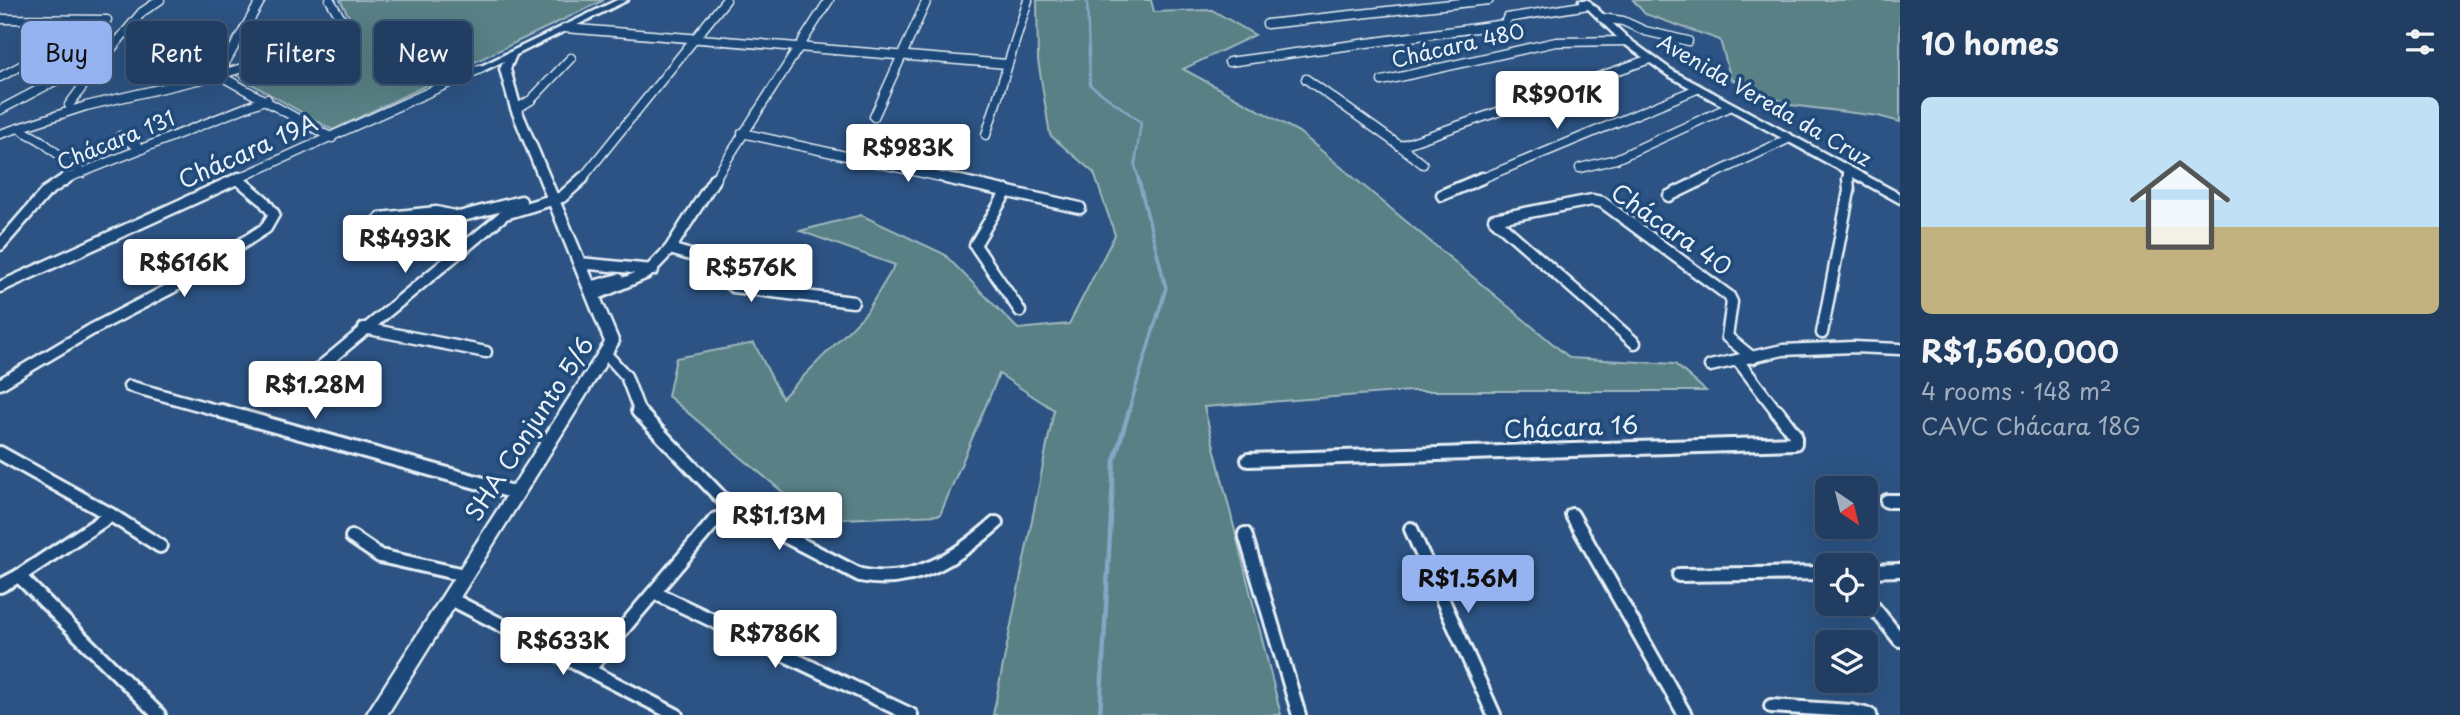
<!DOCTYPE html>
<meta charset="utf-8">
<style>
body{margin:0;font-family:"Playpen Sans",sans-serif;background:#294568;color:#f1f3f6;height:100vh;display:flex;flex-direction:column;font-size:26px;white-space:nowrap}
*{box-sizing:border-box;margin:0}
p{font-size:23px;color:#a2aebe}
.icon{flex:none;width:38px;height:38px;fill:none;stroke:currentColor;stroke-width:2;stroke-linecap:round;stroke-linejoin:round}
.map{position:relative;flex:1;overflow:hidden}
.details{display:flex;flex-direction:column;background:#213e62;width:560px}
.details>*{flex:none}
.guide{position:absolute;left:21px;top:21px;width:665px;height:63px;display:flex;gap:14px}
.needle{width:46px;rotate:145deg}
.controls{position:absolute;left:1815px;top:476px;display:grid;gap:14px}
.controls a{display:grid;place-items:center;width:63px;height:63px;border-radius:10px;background:#213e62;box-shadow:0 7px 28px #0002,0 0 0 2px #3e5777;font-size:35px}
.price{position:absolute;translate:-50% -60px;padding:0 16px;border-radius:7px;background:#fff;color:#222;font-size:23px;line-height:46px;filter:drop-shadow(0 2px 4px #0008)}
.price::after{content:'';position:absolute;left:50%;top:42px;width:21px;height:16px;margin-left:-10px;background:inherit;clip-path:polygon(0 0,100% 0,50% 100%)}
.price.selected{background:#95b2f1;color:#111}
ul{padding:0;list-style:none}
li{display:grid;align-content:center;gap:14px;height:371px;padding:0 21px}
li span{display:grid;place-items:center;height:217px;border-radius:10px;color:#555}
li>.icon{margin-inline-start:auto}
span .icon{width:126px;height:126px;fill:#fffc;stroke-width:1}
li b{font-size:30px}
h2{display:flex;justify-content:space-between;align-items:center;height:84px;padding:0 21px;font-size:30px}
.pill{padding:0 24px;border-radius:10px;background:#213e62;box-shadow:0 7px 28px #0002,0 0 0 2px #3e5777;font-size:24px;line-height:63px}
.pill.selected{background:#95b2f1;color:#111}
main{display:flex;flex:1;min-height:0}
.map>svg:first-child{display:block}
</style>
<main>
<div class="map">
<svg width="1900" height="715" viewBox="0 0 1900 715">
<rect width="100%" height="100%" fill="#2c5383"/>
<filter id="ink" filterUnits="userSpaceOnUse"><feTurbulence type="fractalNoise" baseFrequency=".0143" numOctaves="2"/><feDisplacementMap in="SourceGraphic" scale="14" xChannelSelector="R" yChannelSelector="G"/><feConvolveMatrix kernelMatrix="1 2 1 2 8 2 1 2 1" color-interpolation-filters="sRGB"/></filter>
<g filter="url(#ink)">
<g fill="#598085" stroke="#a0b8be" stroke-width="2">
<polygon points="340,0 604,0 333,130 234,74 359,35"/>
<polygon points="1037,0 1151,0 1154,12 1212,10 1255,35 1183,69 1299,132 1570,358 1675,364 1706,391 1411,391 1204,407 1281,715 993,715 1054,410 999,374 940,515 816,520 668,396 676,358 754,343 782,398 866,313 895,265 800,231 861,215 944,254 1018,329 1069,324 1115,235 1094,173 1050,135 1038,60"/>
<polygon points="1633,0 1900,0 1900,122 1878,116 1790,105 1731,79 1720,40 1645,14"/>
</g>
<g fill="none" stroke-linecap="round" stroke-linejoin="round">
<polyline stroke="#87a5c4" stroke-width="2.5" points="1087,0 1090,85 1141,122 1135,165 1139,180"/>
<polyline stroke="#87a5c4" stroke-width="3.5" points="1128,413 1166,288 1138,178"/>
<polyline stroke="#87a5c4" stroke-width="4.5" points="1100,715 1114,461 1129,411"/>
<defs>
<g id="street-far2">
<polyline points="1602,18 1623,21 1645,31 1688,41"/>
<polyline points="0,19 107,20 0,77"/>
<polyline points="1267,24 1489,0"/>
<polyline points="565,28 1007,64"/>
<polyline points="1229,62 1505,24 1507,18 1588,5"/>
<polyline points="221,70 261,0"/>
<polyline points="219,75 332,138"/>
<polyline points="1306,79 1400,146 1650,59"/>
<polyline points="1382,81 1556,42 1626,41"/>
<polyline points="69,105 106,55"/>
<polyline points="516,109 531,100 571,58"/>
<polyline points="0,110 108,53 142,12 160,0"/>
<polyline points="874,117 927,0"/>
<polyline points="23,131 40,140 82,173"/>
<polyline points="742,133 954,180"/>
<polyline points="0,134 86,106 219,75 339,39 347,33 347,29 330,0"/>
<polyline points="986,135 1028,0"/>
<polyline points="120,136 142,149"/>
<polyline points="1400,146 1423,164"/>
<polyline points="1580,168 1616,159 1729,107"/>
<polyline points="1848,172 1848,180"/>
<polyline points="63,180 267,99"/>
<polyline points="235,180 480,69"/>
<polyline points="581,180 726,0"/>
<polyline points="714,180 829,0"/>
<polyline points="1478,180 1697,89"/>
<polyline points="1702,180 1788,139"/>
</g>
<g id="street-far1">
<polyline points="946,178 1080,208"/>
<polyline points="1007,191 975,245 1020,311"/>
<polyline points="1442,195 1482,178"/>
<polyline points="1669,196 1706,178"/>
<polyline points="380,218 436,212 459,217 521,201"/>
<polyline points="0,245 46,192 67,178"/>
<polyline points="670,249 721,264 726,282 733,287 853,302"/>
<polyline points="579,263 653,270"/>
<polyline points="0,287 239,178"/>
<polyline points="590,287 619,279"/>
<polyline points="593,296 647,273 670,249 715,178"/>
<polyline points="364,328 486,352"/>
<polyline points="1822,333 1849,191 1848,178"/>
<polyline points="1635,343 1494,219 1592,200 1602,202 1729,296 1732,302 1727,337 1753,358"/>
<polyline points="607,355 626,376 640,413"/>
<polyline points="1739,362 1778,413"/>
<polyline points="1710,366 1783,350 1853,347 1900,349"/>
<polyline points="302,382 505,214 562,197 583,178"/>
<polyline points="0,384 91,330 181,283 266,228 274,214 263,200 239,180"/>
<polyline points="129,386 227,413"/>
</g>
<g id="street">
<polyline points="221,411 516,493"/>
<path d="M638,411L731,508L860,575C914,586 956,558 996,523"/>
<polyline points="0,453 111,515"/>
<polyline points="1248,460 1795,443 1795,435 1777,411"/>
<polyline points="1887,501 1900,501"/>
<polyline points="1572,515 1685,715"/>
<polyline points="1411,529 1494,715"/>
<polyline points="1245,534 1299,715"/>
<polyline points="352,537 380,556 464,575"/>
<polyline points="1866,571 1900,570"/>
<polyline points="1679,575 1827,573"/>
<polyline points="19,576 111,515 160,546"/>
<polyline points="0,586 19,576 159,715"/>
<polyline points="655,593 911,715"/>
<polyline points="449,598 676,715"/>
<polyline points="1866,598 1900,640"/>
<polyline points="588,670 716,519"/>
<polyline points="1771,706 1851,711 1870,715"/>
</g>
<g id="secondary">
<polygon points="617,0 628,0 516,55 510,69 521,109 619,342 387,715 366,715 605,342 511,109 500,69 504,61 483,71 475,69"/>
<polygon points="1579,0 1588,0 1629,39 1673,71 1900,194 1900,203 1667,75 1623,43"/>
</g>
</defs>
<use href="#street-far2" stroke="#e8f1f8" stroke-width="11"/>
<use href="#street-far1" stroke="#e8f1f8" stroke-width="15"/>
<use href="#street" stroke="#e8f1f8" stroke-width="18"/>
<use href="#secondary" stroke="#e8f1f8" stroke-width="5"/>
<use href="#street-far2" stroke="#1f4a7a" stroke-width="8"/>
<use href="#street-far1" stroke="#1f4a7a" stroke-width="10"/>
<use href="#street" stroke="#1f4a7a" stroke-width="12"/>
<use href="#secondary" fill="#1f4a7a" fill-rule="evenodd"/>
</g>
</g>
<g text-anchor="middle" stroke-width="7" stroke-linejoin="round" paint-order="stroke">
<g font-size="21" fill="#e8f1f8" stroke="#1f4a7a">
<text transform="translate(1458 46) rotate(-13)" y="7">Chácara 480</text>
<text transform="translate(1764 101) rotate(30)" y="7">Avenida Vereda da Cruz</text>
<text transform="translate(116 141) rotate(-22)" y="7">Chácara 131</text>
</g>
<g font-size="24" fill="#e8f1f8" stroke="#1f4a7a">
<text transform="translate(248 152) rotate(-24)" y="8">Chácara 19A</text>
<text transform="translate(1671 230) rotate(35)" y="8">Chácara 40</text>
<text transform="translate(1571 428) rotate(-2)" y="8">Chácara 16</text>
<text transform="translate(530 429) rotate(-57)" y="8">SHA Conjunto 5/6</text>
</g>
</g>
</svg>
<div class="controls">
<a><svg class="needle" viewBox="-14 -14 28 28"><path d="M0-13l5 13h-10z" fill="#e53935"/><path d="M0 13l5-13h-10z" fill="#a2aebe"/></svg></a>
<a><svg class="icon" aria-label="locate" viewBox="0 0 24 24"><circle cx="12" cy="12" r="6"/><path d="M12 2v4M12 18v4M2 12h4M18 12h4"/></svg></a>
<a><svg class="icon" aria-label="layers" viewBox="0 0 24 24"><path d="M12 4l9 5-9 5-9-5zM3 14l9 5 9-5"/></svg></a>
</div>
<b class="price" style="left:1557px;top:131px">R$901K</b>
<b class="price" style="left:908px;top:184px">R$983K</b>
<b class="price" style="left:405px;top:275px">R$493K</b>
<b class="price" style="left:184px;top:299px">R$616K</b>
<b class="price" style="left:751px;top:304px">R$576K</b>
<b class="price" style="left:315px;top:421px">R$1.28M</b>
<b class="price" style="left:779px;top:552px">R$1.13M</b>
<b class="price selected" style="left:1468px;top:615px">R$1.56M</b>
<b class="price" style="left:775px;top:670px">R$786K</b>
<b class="price" style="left:563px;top:677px">R$633K</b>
<div class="guide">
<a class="pill selected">Buy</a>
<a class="pill">Rent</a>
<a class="pill">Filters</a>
<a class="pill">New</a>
</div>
</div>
<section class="details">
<h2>10 homes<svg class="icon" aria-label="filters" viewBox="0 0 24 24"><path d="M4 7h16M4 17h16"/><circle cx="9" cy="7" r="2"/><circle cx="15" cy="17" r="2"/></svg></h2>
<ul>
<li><span style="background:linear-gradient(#bfe0f5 60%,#c2b280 0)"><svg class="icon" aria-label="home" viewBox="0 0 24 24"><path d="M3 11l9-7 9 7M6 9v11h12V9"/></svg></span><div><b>R$1,560,000</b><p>4 rooms · 148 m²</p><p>CAVC Chácara 18G</p></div></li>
</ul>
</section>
</main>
